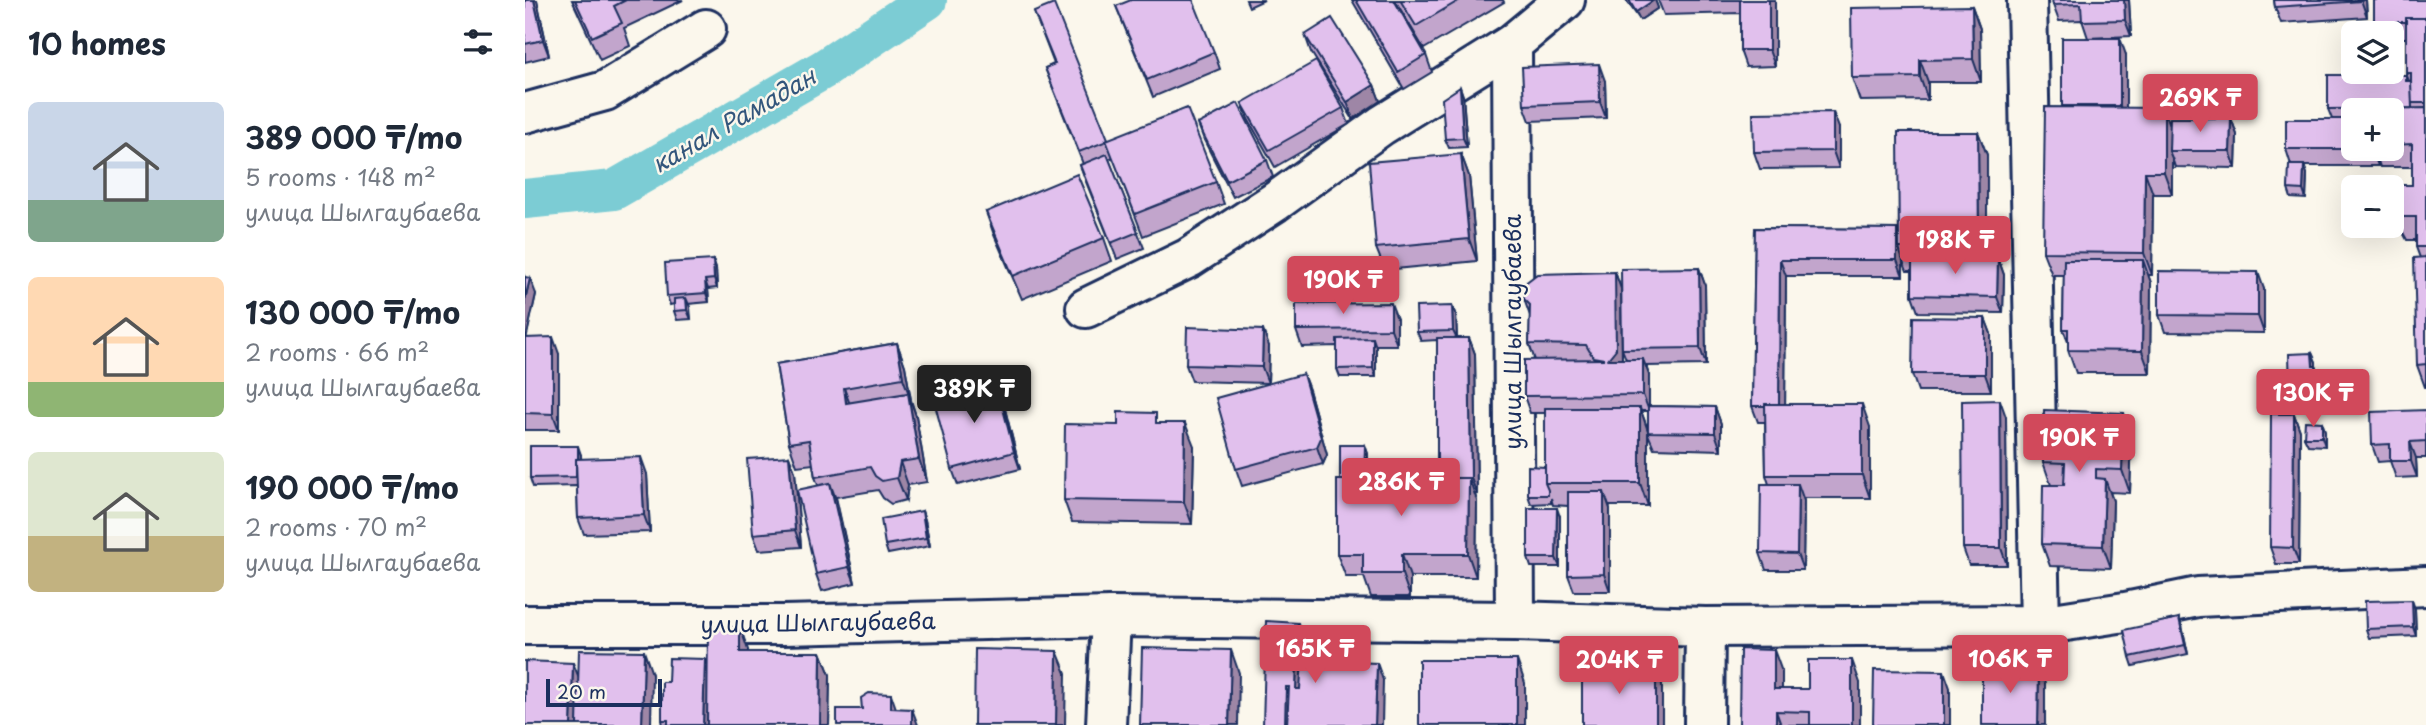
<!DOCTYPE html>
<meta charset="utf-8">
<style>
body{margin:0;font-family:"Playpen Sans",sans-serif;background:#f6f6f7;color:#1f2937;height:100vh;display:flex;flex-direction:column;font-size:26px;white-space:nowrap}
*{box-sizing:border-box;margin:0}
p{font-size:23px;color:#747a83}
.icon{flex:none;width:38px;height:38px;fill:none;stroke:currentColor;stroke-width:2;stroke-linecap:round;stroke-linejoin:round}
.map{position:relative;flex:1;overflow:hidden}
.side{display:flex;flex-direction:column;background:#fff;width:525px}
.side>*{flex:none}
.buttons{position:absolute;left:1816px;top:21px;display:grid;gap:14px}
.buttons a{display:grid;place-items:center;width:63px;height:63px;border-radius:10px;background:#fff;box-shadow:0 7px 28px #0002;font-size:35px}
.scale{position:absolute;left:21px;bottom:18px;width:116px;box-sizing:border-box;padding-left:7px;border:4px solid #1b2f5e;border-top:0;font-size:19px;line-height:24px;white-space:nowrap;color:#1b2f5e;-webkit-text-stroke:5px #fbf7ec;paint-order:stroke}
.price{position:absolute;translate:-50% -60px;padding:0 16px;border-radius:7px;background:#d1495b;color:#fff;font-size:23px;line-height:46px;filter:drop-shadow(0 2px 4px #0008)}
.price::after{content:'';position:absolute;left:50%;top:42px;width:21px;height:16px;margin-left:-10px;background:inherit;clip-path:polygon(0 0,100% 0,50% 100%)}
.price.on{background:#222;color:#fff}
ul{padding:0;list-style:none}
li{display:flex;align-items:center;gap:21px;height:175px;padding:0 28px}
li span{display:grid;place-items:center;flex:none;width:196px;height:140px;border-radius:10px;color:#555}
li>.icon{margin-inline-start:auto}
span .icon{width:84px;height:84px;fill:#fffc;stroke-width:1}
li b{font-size:30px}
h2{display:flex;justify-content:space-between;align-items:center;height:84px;padding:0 28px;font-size:30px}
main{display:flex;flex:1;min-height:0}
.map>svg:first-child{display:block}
</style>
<main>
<section class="side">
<h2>10 homes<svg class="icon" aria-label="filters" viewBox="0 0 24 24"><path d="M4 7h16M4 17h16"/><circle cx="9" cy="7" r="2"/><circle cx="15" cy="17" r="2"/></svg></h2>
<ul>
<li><span style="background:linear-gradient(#c9d6e8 70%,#7fa58c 0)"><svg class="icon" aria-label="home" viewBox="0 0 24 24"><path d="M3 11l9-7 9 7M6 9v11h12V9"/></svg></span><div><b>389 000 ₸/mo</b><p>5 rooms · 148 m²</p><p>улица Шылгаубаева</p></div></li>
<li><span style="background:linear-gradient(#ffd9b3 75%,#8fb573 0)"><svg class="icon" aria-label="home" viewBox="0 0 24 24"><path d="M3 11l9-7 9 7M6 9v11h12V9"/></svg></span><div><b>130 000 ₸/mo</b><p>2 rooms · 66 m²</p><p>улица Шылгаубаева</p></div></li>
<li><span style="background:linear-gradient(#dfe7d0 60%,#c2b280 0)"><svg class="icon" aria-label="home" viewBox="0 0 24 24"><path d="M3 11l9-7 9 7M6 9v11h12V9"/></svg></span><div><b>190 000 ₸/mo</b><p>2 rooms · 70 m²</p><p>улица Шылгаубаева</p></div></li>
</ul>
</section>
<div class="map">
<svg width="1901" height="725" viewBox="0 0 1901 725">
<rect width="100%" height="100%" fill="#fbf7ec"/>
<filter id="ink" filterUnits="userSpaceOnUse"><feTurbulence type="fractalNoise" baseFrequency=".0143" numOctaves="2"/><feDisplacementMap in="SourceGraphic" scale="14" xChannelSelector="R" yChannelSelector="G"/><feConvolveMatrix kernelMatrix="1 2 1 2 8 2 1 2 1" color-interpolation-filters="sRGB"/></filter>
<g filter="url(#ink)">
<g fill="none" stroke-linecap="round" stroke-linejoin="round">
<polyline stroke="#7bccd4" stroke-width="40" points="0,199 89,190 299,69 402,0"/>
<defs>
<g id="minor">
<polyline points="1502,0 1515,625"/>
<polyline points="987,44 990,621"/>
<polyline points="0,113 80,91 181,29"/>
<polyline points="561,308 664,258 750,202 857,125 987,44 1040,0"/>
<polyline points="0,625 259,625 586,617 990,621 1180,627 1515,625 1600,612 1673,597 1901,586"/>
<polyline points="581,725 586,617"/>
<polyline points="1179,725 1180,627"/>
</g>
</defs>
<use href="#minor" stroke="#1b2f5e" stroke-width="44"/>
<use href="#minor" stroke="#fbf7ec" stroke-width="38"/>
</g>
<g fill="#c2a5cc" stroke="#1b2f5e" stroke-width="2" fill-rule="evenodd">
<polygon points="0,0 12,0 24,56 0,62"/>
<polygon points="47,0 158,0 99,28 105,46 75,60"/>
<polygon points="721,0 739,0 724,7"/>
<polygon points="827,0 869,0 901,55 907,72 879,89"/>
<polygon points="870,0 978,0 979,2 899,49"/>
<polygon points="1101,0 1130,0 1133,8 1115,20"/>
<polygon points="1133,0 1250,0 1250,66 1221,67 1215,50 1215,13 1139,15"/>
<polygon points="1527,0 1604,0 1606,36 1563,38 1557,20 1534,21 1528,5"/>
<polygon points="1749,0 1841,0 1842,17 1756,23 1750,7"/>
<path d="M1901,0V387H1900L1892,365L1895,258L1891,247V240H1882L1875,227L1867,206L1887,185V167H1855L1853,161V166H1779L1782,174L1781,199L1766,198L1763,189L1766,165L1761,149L1807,119L1803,109L1881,75L1884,81L1881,73V38H1867V33H1853L1849,22ZM1829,110H1867V149H1829Z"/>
<polygon points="591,6 689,52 695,69 628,97"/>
<polygon points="1447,6 1455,29 1456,82 1403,82 1403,100 1335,101 1327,78"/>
<polygon points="509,12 583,139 691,182 699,204 618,236 588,157 584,159 619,248 592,259 561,182 555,165 558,164 520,68 529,64"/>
<polygon points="780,35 849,85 855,101 828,119 786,52"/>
<polygon points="1601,55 1601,108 1645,124 1706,118 1712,135 1711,168 1650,167 1647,158 1647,194 1628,194 1627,275 1623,275 1626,283 1625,373 1551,373 1543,350 1543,342 1538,329 1539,275 1527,275 1518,252 1537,107"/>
<polygon points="1080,81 1081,118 1005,121 999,105"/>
<polygon points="935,87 938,96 942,147 924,148 920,139"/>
<polygon points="717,103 818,108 824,124 750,167 723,119"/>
<polygon points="673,124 742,160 748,177 708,197 679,140"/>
<polygon points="1314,128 1314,168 1235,169 1229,152"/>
<polygon points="1453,132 1462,155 1462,258 1473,258 1479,275 1478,313 1393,312 1387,295 1387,271 1382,271 1378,261 1378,276 1261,276 1260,404 1345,427 1345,498 1278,498 1279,501 1278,570 1241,570 1235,553 1244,484 1241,475 1240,422 1233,422 1227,406 1230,228 1372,229 1374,233"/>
<polygon points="936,154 944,176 952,261 860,270 851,248"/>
<polygon points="461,212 579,238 587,261 497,299 469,235"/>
<polygon points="188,260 191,269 192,288 183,289 184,302 163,304 166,319 152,320 149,311 149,304 145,305 142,296"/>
<path d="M1174,268L1180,285L1181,365L1121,366L1124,375V406L1190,407L1196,424V450L1129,448L1123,434V506H1084L1085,509V591H1049L1043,575V506L1028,505L1026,498V503L1006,504L1003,495L1020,467V413H1005L999,396L1010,360L1004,344L1005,316L999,299L1090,272L1096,289ZM1097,349L1101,359H1097ZM1116,411H1123V429Z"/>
<polygon points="0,277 11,294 1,338 34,354 34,430 0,430"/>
<polygon points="1739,289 1739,333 1640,332 1634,315"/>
<polygon points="931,315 932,338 944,338 950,354 952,494 950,494 952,501 951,577 885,577 885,597 846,597 839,577 821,577 812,554 815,480 840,445 843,454 843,468 895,478 913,478 912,340 896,341 892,332"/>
<polygon points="1460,318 1466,334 1466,391 1393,391 1387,374"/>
<polygon points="872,319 872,345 851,345 851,377 815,377 812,369 812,346 777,347 771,330"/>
<polygon points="372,343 380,366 386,400 391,416 402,482 383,485 381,500 366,504 358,498 353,490 311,497 330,583 297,591 291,574 293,485 290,477 288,464 272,466 264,443 251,364"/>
<polygon points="744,346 743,383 667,381 661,365"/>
<polygon points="1787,353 1791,362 1791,366 1795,375 1796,398 1768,399 1765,390"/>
<polygon points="778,374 784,390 802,455 798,464 717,486 711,469"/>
<polygon points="471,381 477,397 495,469 433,485 427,469"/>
<polygon points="1901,410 1901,458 1891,458 1892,477 1871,478 1865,461 1853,462 1847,445"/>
<polygon points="1769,414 1775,431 1774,564 1751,564 1745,547"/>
<polygon points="1481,417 1482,565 1444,565 1438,548"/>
<polygon points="1797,422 1800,431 1800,446 1783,445 1779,437"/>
<polygon points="634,423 669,446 667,524 547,522 539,500 593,425"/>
<polygon points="1607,435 1605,493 1585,492 1588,501 1586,568 1525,566 1517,544 1526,485 1518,462"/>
<polygon points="56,455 56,459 122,474 125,532 59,534 53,518 52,486 8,487 5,478"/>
<polygon points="264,456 270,472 276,547 234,550 228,534"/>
<polygon points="397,511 400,520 405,546 363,554 360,545"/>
<polygon points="1035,517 1035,567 1006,567 1003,558"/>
<polygon points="1890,609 1891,636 1844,638 1841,629"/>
<polygon points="1654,618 1657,626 1663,654 1608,666 1605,657"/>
<polygon points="215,627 223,652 296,652 305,675 304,725 138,725 137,720 143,682 180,659 182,666"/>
<polygon points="1257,672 1257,689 1283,689 1335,683 1335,725 1214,725"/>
</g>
<g fill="#9e86a6" stroke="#1b2f5e" stroke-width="2">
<polygon points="9,0 12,0 24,56 18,40"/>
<polygon points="1129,0 1130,0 1133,8 1115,20 1111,12"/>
<polygon points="1244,0 1250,0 1250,66 1244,50"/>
<polygon points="1599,0 1604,0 1606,36 1600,20"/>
<polygon points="1836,0 1841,0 1842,17"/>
<polygon points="1447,6 1455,29 1456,82 1448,59"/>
<polygon points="1595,38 1601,55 1601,123 1595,106"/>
<polygon points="1395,60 1403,82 1403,100 1395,77"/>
<polygon points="1074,64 1080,81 1081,118 1075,102"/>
<polygon points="849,85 855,101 828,119 822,102"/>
<polygon points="935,87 938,96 942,147 938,138"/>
<polygon points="1639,108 1647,131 1644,151 1647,158 1647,194 1639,172"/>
<polygon points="1308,112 1314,128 1314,168 1308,151"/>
<polygon points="1706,118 1712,135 1711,168 1705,151"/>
<polygon points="1453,132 1462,155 1462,271 1454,248"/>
<polygon points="1847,149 1848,149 1853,161 1853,166"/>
<polygon points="936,154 944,176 952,261 944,239"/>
<polygon points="1779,165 1782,174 1781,199 1778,190"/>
<polygon points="1620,172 1628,194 1627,275 1619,253"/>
<polygon points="1372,229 1378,245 1374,248 1378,261 1378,276 1372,260"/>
<polygon points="1473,258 1479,275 1478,313 1472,297"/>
<polygon points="188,260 191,269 192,288 189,279"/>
<polygon points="1255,260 1261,276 1260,423 1254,406"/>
<polygon points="1618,260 1626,283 1625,373 1617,351"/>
<polygon points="1174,268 1180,285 1181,365 1175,348"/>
<polygon points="1090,272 1096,289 1097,366 1083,359"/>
<polygon points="1733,272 1739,289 1739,333 1733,316"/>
<polygon points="5,278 11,294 0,344 0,300"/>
<polygon points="180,280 183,289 184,302 181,293"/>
<polygon points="161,298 165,307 166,319 162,310"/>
<polygon points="866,303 872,319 872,345 866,329"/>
<polygon points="927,306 931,315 932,339 928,331"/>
<polygon points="1460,318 1466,334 1466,391 1460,374"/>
<polygon points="738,330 744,346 743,383 737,367"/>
<polygon points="28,337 34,354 34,430 28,414"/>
<polygon points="848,338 851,347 851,377 848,368"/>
<polygon points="944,338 950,354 952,494 946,478"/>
<polygon points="372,343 380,366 386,400 378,378"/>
<polygon points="1787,353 1791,362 1791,375 1788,366"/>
<polygon points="1118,359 1124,375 1124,411 1118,395"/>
<polygon points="1791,366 1795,375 1796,398 1793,389"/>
<polygon points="778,374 784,390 802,455 798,464 792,447"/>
<polygon points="471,381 477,397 495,469 489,452"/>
<polygon points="319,388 327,410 321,403"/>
<polygon points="383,393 391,416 402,482 394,459"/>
<polygon points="1475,400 1481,417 1482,565 1476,548"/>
<polygon points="1337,404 1345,427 1345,498 1337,475"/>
<polygon points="1190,407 1196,424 1196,450 1190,433"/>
<polygon points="1115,408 1123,431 1123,506 1115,483"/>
<polygon points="1599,413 1607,435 1605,493 1597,470"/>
<polygon points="1769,414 1775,431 1774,564 1768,548"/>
<polygon points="1797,422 1800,431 1800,446 1797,437"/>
<polygon points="660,423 669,446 667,524 659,502"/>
<polygon points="1885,442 1891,458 1892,477 1886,461"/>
<polygon points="840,445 843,454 842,500 839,491"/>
<polygon points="53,446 56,455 57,486 54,477"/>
<polygon points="264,456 270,472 276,547 270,530"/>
<polygon points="116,457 122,474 125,532 119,515"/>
<polygon points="375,462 383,485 381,500 372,478"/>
<polygon points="944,478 952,501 951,577 943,554"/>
<polygon points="1580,479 1588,501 1586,568 1578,546"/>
<polygon points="305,483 311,499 330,583 324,567"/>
<polygon points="1273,484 1279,501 1278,570 1272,554"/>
<polygon points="1079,492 1085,509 1085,591 1079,574"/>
<polygon points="1032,508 1035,517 1035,567 1031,558"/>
<polygon points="397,511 400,520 405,546 401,538"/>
<polygon points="877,554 885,577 885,597 877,574"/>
<polygon points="1887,600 1890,609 1891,636 1888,627"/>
<polygon points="1654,618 1657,626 1663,654 1660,645"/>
<polygon points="773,623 779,639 777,705 771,689"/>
<polygon points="215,627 223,650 223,674 215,652"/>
<polygon points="706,650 714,673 713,725 704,725"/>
<polygon points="1249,650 1257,672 1257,711 1249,689"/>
<polygon points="119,651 127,674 126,725 117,725"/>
<polygon points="532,651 541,673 540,725 531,725"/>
<polygon points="296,652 305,675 304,725 295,725"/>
<polygon points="180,659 186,675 185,725 178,725"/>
<polygon points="992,660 1000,683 1000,725 992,725"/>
<polygon points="1327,660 1335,683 1335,725 1327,725"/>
<polygon points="48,663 57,685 55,725 46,725"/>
<polygon points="852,663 858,680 857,725 850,725"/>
<polygon points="1514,666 1520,683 1520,725 1513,725"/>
<polygon points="1131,668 1137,684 1137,725 1131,725"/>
<polygon points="1419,671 1425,688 1425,725 1419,725"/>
<polygon points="761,687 767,704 767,725 760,725"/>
<polygon points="366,694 374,717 366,708"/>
<polygon points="387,709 393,725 387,725"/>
<polygon points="1251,711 1256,725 1251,725"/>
</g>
<g fill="#e1c0ed" stroke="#1b2f5e" stroke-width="2">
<polygon points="0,0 9,0 18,40 0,44"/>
<polygon points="50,0 101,0 89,6 97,23 67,37"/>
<polygon points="606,0 668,0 689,52 622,80 591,6"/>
<polygon points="831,0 869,0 901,55 873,72"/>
<polygon points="875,0 935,0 891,26"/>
<polygon points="1104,0 1129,0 1111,12"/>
<rect x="1215" y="0" width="29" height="50"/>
<polygon points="1527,0 1599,0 1600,20 1557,21 1556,4 1528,5"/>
<polygon points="1749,0 1836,0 1836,1 1750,7"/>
<polygon points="1849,0 1901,0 1901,18 1881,18 1881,22 1849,22"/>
<polygon points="529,4 583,139 581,140 582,141 554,152 520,68 530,64 509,12"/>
<polygon points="1447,6 1448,59 1395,60 1395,77 1327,78 1326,8"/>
<polygon points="807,18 849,85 822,102 780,35"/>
<polygon points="1881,18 1901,18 1901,103 1886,103 1886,73 1881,73"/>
<rect x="1537" y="38" width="58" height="68"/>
<polygon points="791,61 818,108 744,150 717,103"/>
<polygon points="1074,64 1075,102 999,105 997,67"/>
<polygon points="1803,75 1881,75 1881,81 1886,81 1887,108 1803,109"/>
<polygon points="935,87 938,138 920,139 917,99"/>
<polygon points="713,103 742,160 702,181 673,124"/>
<polygon points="1520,107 1639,108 1639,172 1620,172 1619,253 1518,252"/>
<polygon points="662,108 691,182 610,214 581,140"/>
<polygon points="1901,108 1901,247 1891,247 1891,217 1874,217 1867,206 1868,193 1875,185 1887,185 1887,144 1867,145 1867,110 1847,110 1847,109"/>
<polygon points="1308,112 1308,151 1229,152 1228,113"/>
<polygon points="1645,118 1706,118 1705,151 1644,151"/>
<polygon points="1761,119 1829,119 1829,149 1847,149 1761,149"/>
<polygon points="1373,132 1453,132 1454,248 1374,248"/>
<polygon points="582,154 613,232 586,243 555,165"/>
<polygon points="936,154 944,239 851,248 844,162"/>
<polygon points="1764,165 1779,165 1778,190 1763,189"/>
<polygon points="552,174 579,238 488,276 461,212"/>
<polygon points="1230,228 1372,229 1372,260 1255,260 1254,404 1240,404 1240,406 1227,406"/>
<polygon points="1387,256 1473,258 1472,297 1387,295"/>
<polygon points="1901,257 1901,364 1892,365 1889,258"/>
<polygon points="188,260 189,279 180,280 181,293 142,296 140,263"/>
<polygon points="1539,260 1618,260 1617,351 1543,350 1543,329 1538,329"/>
<polygon points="1174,268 1175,348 1097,349 1096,269"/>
<polygon points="1634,271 1733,272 1733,316 1634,315"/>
<polygon points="1090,272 1091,349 1083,359 1118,359 1118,395 999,396 999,360 1079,359 1068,357 1061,345 1004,344 1005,305 999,299 999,284 1012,274"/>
<polygon points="0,277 5,278 0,300"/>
<polygon points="161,298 162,310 149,311 149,299"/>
<polygon points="866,303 866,329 771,330 771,304"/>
<polygon points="927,306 928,331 892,332 891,307"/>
<polygon points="1388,317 1460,318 1460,374 1387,374"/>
<polygon points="662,327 738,330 737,367 661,365"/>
<polygon points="28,337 28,414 0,413 0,338"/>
<polygon points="848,338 848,368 812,369 812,339"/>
<polygon points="912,338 944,338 946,478 912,478"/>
<polygon points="372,343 378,378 319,388 321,403 383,393 394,459 375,462 372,478 357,481 350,476 345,467 290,477 284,440 264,443 251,364"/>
<polygon points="1787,353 1788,366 1791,366 1793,389 1765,390 1764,354"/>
<polygon points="778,374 796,438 792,447 711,469 691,398"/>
<polygon points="471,381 489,452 427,469 408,397"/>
<polygon points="1475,400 1476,548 1438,548 1437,401"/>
<polygon points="1240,404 1337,404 1337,475 1241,475"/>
<polygon points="1123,406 1190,407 1190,433 1123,432"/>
<rect x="1020" y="408" width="95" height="75"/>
<polygon points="1519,410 1599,413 1597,470 1571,469 1571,478 1580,479 1578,546 1517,544 1518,485 1539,485 1540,463 1518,462"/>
<polygon points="1901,410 1901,441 1885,442 1886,461 1865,461 1865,444 1847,445 1846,412"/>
<polygon points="593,412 631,413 631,423 660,423 659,502 539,500 540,424 593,425"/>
<polygon points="1746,414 1769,414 1768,548 1745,547"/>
<polygon points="1780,421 1797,422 1797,437 1779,437"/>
<polygon points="815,445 840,445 839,480 815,480"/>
<polygon points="5,446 53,446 53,459 51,459 51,477 5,478"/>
<polygon points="264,456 270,530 228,534 222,459"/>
<polygon points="116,457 119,515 53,518 51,459"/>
<polygon points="1003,466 1020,467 1020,483 1023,490 1023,495 1003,495"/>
<polygon points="838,468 892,469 891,478 944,478 943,554 877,554 877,574 838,574 838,554 812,554 812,480 839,480"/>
<polygon points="305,483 324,567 291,574 272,490"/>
<polygon points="1236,484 1273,484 1272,554 1235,553"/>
<polygon points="1043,492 1079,492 1079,574 1043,575"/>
<polygon points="1003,508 1032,508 1031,558 1003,558"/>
<polygon points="397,511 401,538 360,545 356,519"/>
<polygon points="1887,600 1888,627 1841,629 1840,601"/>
<polygon points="1654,618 1660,645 1605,657 1599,630"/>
<polygon points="741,621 773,623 771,689 775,689 777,660 852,663 850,725 762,725 764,687 761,687 760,725 738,725"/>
<polygon points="183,627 215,627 215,652 296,652 295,725 182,725"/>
<polygon points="617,648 706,650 704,725 615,725"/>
<polygon points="450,649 532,651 531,725 449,725"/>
<polygon points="1215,649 1249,650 1249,689 1283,689 1283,660 1327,660 1327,725 1285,725 1285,712 1251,711 1251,725 1214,725"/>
<polygon points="54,650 119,651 117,725 52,725"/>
<polygon points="144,658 180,659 178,725 143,725 143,720 137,720 137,682 143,682"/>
<rect x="894" y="660" width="98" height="65"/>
<polygon points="0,661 48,663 46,725 0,725"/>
<polygon points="1457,666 1514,666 1513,725 1457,725"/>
<polygon points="1057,667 1131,668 1131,725 1057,725"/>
<polygon points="1349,670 1419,671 1419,725 1348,725"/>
<polygon points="344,693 366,694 366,708 387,709 387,725 312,725 312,709 337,709 336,698"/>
</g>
</g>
<g text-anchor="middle" stroke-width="5" stroke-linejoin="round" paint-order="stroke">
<g font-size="23" fill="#1b2f5e" stroke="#fbf7ec">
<text transform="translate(988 332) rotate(-90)" y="8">улица Шылгаубаева</text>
<text transform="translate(293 623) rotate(-1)" y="8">улица Шылгаубаева</text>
</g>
<g font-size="24" font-style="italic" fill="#33567c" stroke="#fbf7ec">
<text transform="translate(209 121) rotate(-30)" y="8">канал Рамадан</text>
</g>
</g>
</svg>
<div class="buttons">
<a><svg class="icon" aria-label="layers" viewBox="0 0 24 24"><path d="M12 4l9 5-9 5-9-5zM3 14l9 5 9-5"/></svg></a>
<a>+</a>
<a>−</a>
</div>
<div class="scale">20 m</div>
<b class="price" style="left:1675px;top:134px">269K ₸</b>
<b class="price" style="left:1430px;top:276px">198K ₸</b>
<b class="price" style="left:818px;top:316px">190K ₸</b>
<b class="price on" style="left:449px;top:425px">389K ₸</b>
<b class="price" style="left:1788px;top:429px">130K ₸</b>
<b class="price" style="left:1554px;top:474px">190K ₸</b>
<b class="price" style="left:876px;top:518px">286K ₸</b>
<b class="price" style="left:790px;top:685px">165K ₸</b>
<b class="price" style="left:1485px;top:695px">106K ₸</b>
<b class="price" style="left:1094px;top:696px">204K ₸</b>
</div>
</main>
